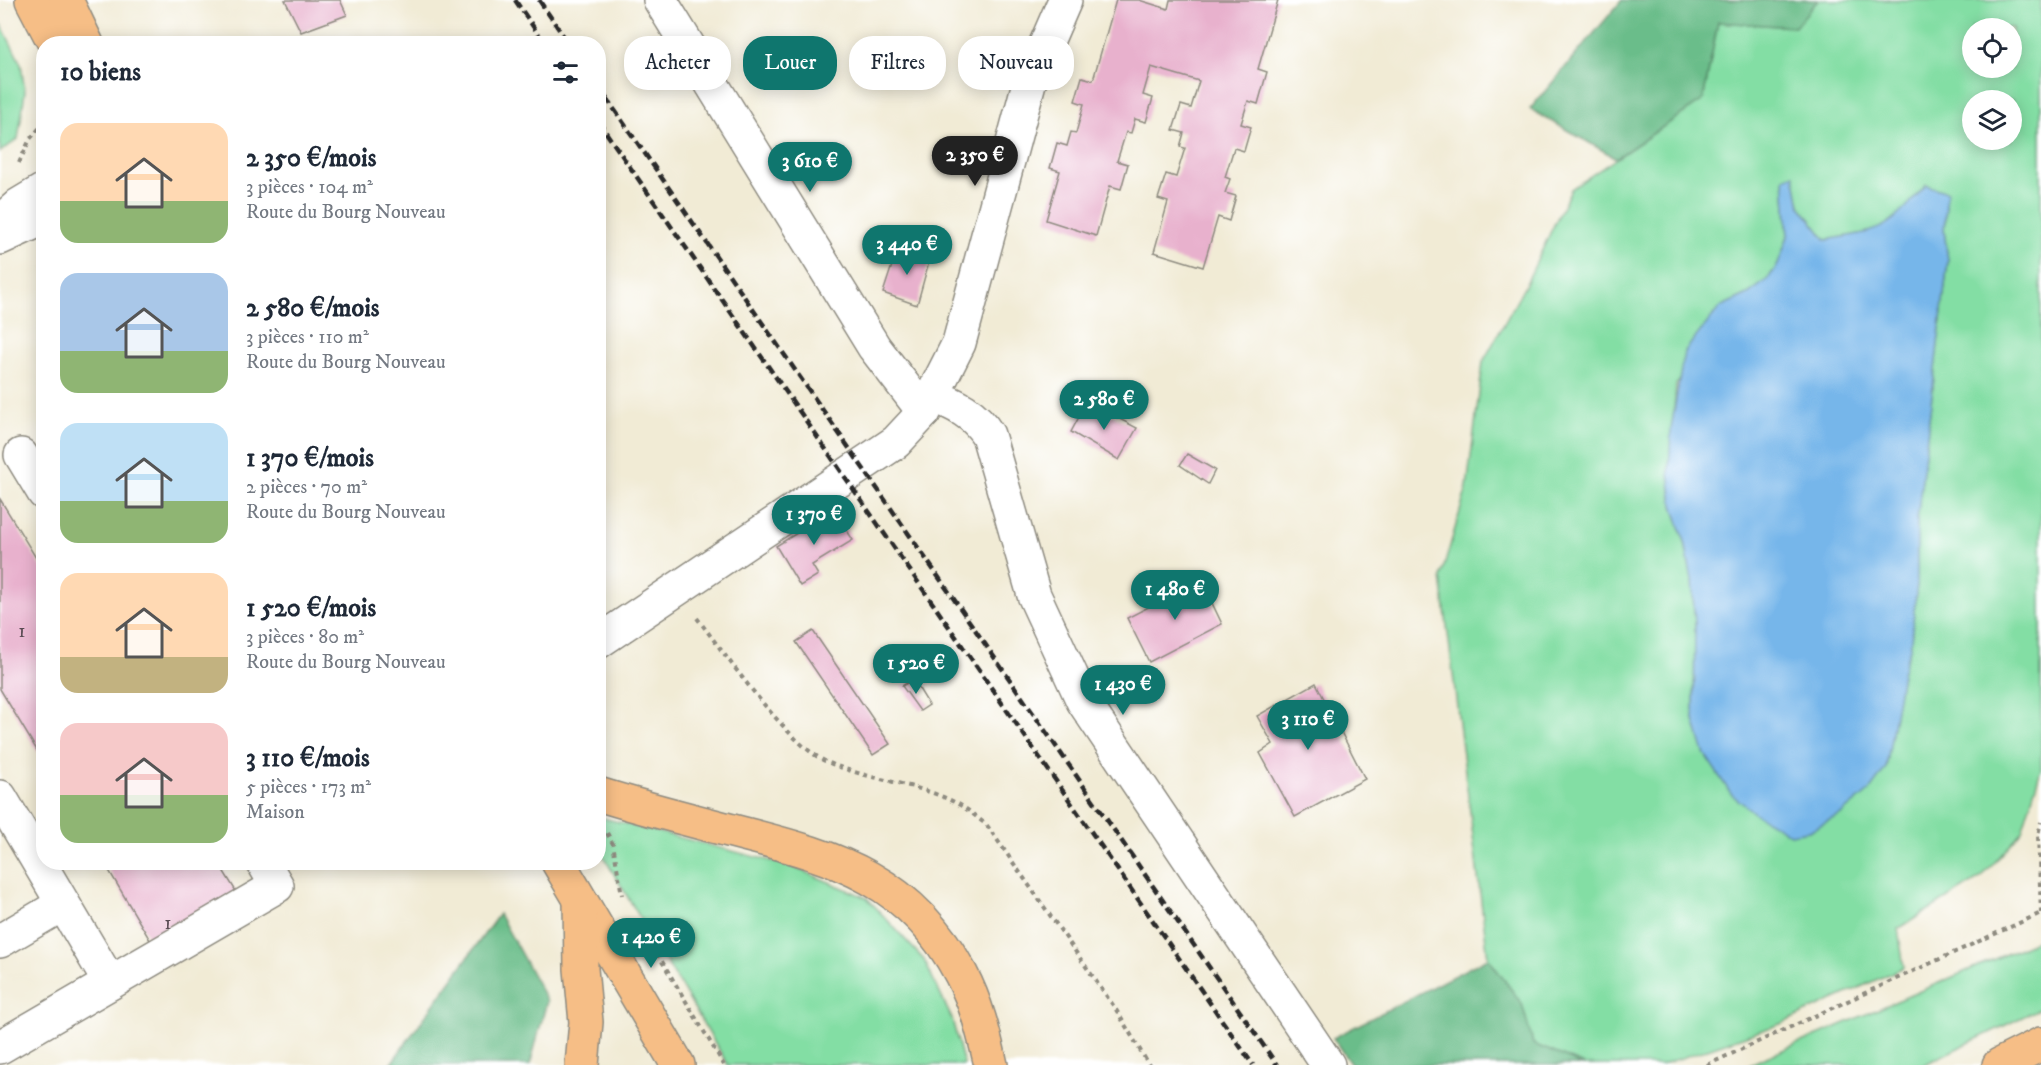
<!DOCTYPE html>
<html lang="fr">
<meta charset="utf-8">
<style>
body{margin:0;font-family:"IM FELL DW Pica",serif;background:#f6f6f7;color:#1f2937;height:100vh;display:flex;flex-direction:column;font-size:22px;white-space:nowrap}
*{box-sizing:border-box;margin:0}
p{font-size:20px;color:#747a83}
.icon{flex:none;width:33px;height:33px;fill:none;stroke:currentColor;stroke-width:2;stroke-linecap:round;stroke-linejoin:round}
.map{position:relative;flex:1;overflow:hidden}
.panel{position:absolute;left:36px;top:36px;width:570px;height:834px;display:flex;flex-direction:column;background:#fff;border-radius:24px;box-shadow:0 3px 15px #0003}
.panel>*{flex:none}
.banner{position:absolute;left:624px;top:36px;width:570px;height:54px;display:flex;gap:12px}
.fabs{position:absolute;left:1962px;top:18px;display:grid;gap:12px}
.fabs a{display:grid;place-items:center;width:60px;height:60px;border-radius:50%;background:#fff;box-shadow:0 3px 15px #0003;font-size:30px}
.price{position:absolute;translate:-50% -51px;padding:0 14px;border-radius:21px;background:#0f766e;color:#fff;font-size:20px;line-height:39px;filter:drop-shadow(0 2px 3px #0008)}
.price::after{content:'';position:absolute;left:50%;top:36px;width:18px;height:14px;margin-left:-9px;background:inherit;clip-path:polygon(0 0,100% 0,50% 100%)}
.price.active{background:#222;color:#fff}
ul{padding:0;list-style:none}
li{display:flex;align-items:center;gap:18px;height:150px;padding:0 24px}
li span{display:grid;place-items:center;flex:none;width:168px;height:120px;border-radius:18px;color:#555}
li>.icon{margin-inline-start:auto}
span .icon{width:72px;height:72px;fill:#fffc;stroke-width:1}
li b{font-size:26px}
h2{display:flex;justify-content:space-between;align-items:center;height:72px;padding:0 24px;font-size:26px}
.chip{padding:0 21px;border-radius:24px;background:#fff;box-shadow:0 3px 15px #0003;font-size:21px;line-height:54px}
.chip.active{background:#0f766e;color:#fff}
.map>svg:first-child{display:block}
</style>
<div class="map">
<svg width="2041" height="1065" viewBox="0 0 2041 1065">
<rect width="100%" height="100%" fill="#fff"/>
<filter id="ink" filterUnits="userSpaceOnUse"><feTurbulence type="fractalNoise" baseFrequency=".0167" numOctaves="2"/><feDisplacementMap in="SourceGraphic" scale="12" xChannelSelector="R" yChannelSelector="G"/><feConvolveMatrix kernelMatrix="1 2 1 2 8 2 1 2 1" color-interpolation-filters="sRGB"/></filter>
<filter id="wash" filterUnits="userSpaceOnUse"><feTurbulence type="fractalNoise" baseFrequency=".008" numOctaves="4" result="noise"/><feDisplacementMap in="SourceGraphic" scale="24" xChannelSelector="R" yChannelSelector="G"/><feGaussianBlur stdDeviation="1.35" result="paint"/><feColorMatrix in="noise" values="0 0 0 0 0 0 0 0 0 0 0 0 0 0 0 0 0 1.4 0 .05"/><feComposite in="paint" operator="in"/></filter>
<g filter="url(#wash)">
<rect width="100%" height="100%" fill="#f1ebd5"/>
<g fill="#83dea4" stroke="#578468" stroke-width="1.5" fill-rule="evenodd">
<path d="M1818,0H2041V769L2022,831L1982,877L1898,929L1904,967L1783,1023L1661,1065H1584L1533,1044L1522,1004L1488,958L1441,577L1467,487L1483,362L1526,284L1571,189L1703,100L1718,22L1794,27ZM1972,28H2012V68H1972ZM1972,100H2012V140H1972ZM1794,175L1800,206L1826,240L1881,230L1899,216L1926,185L1947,192L1944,231L1948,261L1917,520V584L1910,649L1902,673L1886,768L1694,720L1695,623L1692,580L1685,542L1673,505L1669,472L1676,385L1720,307L1748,294L1767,280L1778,265L1788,236L1784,178Z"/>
<polygon points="0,22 21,64 25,92 18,139 0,152"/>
<polygon points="599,817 791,866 867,898 924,960 952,1019 964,1065 728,1065 599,849"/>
<polygon points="2041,939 2041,1008 1923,1065 1748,1065"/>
</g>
<g fill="#6abd8a" stroke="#4a745a" stroke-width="1.5">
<polygon points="1622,0 1818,0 1795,27 1718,22 1703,100 1616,158 1530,109"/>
<polygon points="499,914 547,1001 530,1065 390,1065"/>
<polygon points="1488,958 1522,1004 1533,1044 1584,1065 1351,1065 1333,1038"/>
</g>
<path fill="#76b6ea" stroke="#50708a" stroke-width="1.5" d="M1794,174L1800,206L1826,240C1885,230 1886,231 1926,185L1947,192L1944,231L1948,260L1917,520V584L1910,649L1902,673L1886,768L1869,791L1841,814L1809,831L1790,834L1757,815L1731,794L1704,753L1694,720L1695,623L1692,580L1685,542L1673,505L1669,472L1671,429L1684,352L1720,307L1748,294L1767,280L1778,265L1788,236L1784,178Z"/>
<g id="blocks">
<g fill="#e8b1cd">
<polygon points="285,0 340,0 347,15 301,32"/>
<polygon points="1116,0 1139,0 1168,9 1170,0 1278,0 1258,69 1267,72 1258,104 1248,101 1241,124 1251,127 1244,151 1234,148 1225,177 1230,179 1225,193 1236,196 1229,221 1218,217 1203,267 1154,252 1168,202 1158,199 1166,174 1176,177 1185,148 1180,147 1184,133 1173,130 1181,105 1191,108 1199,81 1151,67 1143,95 1153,98 1146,122 1135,119 1131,133 1126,132 1117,161 1128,164 1121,189 1110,186 1096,236 1046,220 1060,171 1050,168 1057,143 1067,146 1071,132 1076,133 1084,104 1075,101 1082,77 1093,80"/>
<polygon points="898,247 930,258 917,305 883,293"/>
<polygon points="1087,402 1137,428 1119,460 1071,432"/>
<polygon points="1187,454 1215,470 1208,484 1180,465"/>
<polygon points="0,499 44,571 44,762 0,689"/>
<polygon points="834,510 853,540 812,565 818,575 800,586 776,546"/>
<polygon points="1201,580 1222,624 1149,662 1127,618"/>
<polygon points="813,631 890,744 873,755 796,642"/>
<polygon points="913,679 929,705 920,711 902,686"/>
<polygon points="1316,683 1365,779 1295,817 1260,753 1273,744 1257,716"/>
<polygon points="104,862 218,862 239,896 154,947"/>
</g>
</g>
</g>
<g filter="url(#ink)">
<use href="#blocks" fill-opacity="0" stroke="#8e8b80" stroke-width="1.5"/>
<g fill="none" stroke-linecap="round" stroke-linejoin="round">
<defs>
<g id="minor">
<polyline points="660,0 874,347 924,412"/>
<polyline points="0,222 19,205 44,190"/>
<polyline points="0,238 44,218"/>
<path d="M933,396C956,404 975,414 988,435L1034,595L1083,701L1328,1065"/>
<polyline points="21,455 44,493"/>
<polyline points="598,642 896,442 924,412 959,343 1029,83 1065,0"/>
<polyline points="0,797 110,983"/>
<polyline points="0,941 63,904"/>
<polyline points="0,1047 277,886 263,862"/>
</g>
<g id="major">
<polyline points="32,0 55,44"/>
<polyline points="66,0 87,44"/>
<path d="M598,794C646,809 695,821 744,834C839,858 912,881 961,974C976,1002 984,1034 991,1065"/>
<polyline points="558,862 678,1065"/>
<polyline points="580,901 581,969 586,1022 582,1065"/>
<polyline points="1999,1065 2041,1044"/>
</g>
</defs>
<use href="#minor" stroke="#8e8b80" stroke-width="36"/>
<use href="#major" stroke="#8e8b80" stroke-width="36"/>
<g stroke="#8e8b80" stroke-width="4" stroke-dasharray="4.5 4.5" stroke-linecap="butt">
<polyline points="19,163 30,139 44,123"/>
<path d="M697,618C725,654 787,743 825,761C868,781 918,782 960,805C969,810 977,818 986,824L1115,1008L1149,1065"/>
<polyline points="607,833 613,844 622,895"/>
<polyline points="2041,913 2038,835 2041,822"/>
<polyline points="648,938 724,1065"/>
<polyline points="1707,1065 2041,913"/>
</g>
<use href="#minor" stroke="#fff" stroke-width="33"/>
<use href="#major" stroke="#f6be86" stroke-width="33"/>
<g stroke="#2b2b2b" stroke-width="4.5" stroke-dasharray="9 4.5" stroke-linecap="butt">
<polyline points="515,0 545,44"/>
<polyline points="539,0 569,44"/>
<polyline points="598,86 1277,1065"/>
<polyline points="598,121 1253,1065"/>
</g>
</g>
</g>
<g text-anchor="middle" stroke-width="6" stroke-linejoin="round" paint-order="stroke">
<g font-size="20" fill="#5a4c54">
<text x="22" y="637">1</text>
<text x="168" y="929">1</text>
</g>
</g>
</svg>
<div class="fabs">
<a><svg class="icon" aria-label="locate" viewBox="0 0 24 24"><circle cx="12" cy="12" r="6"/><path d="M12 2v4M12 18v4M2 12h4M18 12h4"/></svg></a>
<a><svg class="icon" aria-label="layers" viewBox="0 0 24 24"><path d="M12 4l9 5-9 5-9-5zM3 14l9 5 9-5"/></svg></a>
</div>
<b class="price active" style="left:975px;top:187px">2 350 €</b>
<b class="price" style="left:810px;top:193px">3 610 €</b>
<b class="price" style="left:907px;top:276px">3 440 €</b>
<b class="price" style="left:1104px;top:431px">2 580 €</b>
<b class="price" style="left:814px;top:546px">1 370 €</b>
<b class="price" style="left:1175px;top:621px">1 480 €</b>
<b class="price" style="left:916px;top:695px">1 520 €</b>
<b class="price" style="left:1123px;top:716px">1 430 €</b>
<b class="price" style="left:1308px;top:751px">3 110 €</b>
<b class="price" style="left:651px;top:969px">1 420 €</b>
<div class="banner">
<a class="chip">Acheter</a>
<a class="chip active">Louer</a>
<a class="chip">Filtres</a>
<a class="chip">Nouveau</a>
</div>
<section class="panel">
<h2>10 biens<svg class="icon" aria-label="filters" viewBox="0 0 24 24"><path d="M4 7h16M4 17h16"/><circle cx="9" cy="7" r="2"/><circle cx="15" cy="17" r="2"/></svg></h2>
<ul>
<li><span style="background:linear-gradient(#ffd9b3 65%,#8fb573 0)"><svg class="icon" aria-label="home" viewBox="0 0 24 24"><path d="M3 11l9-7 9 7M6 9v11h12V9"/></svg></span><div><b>2 350 €/mois</b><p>3 pièces · 104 m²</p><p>Route du Bourg Nouveau</p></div></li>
<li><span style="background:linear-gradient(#a9c7e8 65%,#8fb573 0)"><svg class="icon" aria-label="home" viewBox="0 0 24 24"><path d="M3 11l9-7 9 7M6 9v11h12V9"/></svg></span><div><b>2 580 €/mois</b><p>3 pièces · 110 m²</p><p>Route du Bourg Nouveau</p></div></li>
<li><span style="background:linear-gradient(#bfe0f5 65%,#8fb573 0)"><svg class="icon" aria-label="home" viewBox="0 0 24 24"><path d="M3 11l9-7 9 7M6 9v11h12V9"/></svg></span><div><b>1 370 €/mois</b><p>2 pièces · 70 m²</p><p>Route du Bourg Nouveau</p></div></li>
<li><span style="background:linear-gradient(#ffd9b3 70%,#c2b280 0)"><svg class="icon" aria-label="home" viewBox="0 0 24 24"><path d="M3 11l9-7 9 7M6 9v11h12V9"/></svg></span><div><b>1 520 €/mois</b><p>3 pièces · 80 m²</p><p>Route du Bourg Nouveau</p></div></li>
<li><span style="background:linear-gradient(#f6c9c9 60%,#8fb573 0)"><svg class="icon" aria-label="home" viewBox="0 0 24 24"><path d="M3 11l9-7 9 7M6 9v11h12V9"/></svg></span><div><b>3 110 €/mois</b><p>5 pièces · 173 m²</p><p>Maison</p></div></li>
</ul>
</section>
</div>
